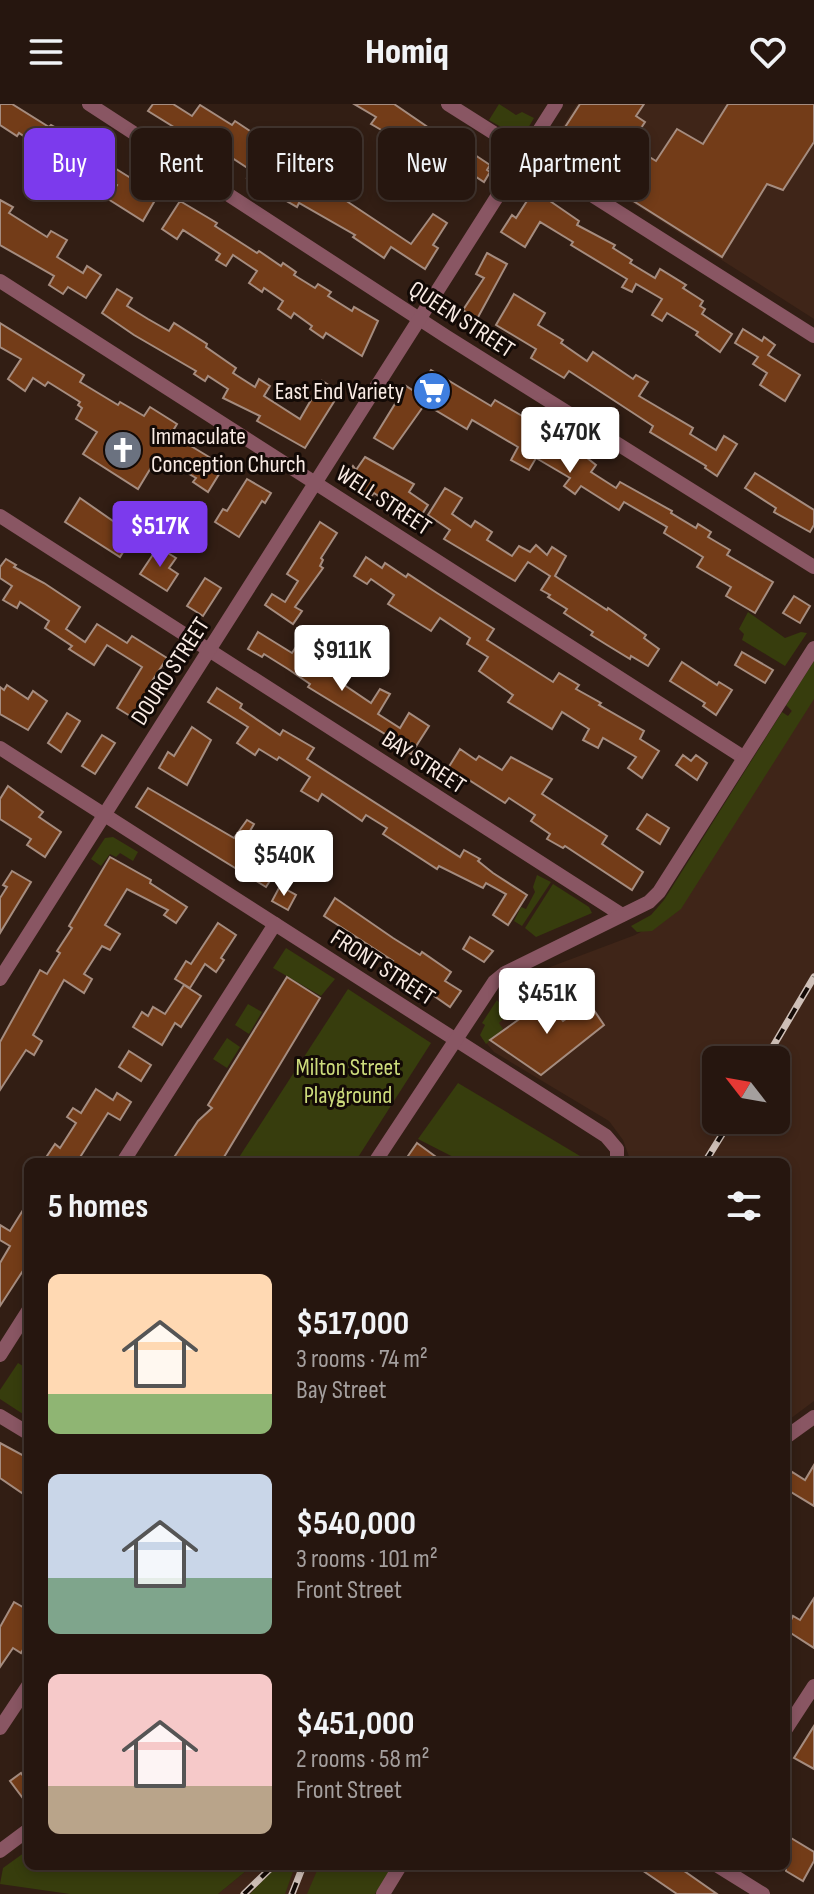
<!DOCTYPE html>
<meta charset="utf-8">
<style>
body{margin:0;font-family:"Sofia Sans Condensed",sans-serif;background:#32231d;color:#f1f3f6;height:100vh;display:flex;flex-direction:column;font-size:30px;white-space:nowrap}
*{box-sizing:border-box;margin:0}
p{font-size:26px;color:#a49f9e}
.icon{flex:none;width:44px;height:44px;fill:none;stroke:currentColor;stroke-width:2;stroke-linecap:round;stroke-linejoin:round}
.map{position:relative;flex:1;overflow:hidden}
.sheet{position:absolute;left:24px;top:1054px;width:766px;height:712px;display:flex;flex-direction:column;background:#26160f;border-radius:12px;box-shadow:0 4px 12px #0003,0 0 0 2px #42352f}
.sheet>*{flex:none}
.guide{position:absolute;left:24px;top:24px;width:766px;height:72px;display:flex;gap:16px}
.needle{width:52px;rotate:301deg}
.buttons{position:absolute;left:702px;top:942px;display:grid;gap:16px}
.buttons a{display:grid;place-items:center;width:88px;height:88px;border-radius:12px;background:#26160f;box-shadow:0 4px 12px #0003,0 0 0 2px #42352f;font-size:40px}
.price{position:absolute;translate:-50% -68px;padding:0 18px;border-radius:8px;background:#fff;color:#222;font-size:26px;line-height:52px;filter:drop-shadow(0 2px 4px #0008)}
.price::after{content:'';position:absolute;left:50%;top:48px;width:24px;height:18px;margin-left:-12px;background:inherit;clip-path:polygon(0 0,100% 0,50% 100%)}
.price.selected{background:#7c3aed;color:#fff}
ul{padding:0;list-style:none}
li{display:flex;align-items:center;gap:24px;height:200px;padding:0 24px}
li span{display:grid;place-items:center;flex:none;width:224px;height:160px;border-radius:12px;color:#555}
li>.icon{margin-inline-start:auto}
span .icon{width:96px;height:96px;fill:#fffc;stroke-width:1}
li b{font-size:34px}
h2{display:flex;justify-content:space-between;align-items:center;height:96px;padding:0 24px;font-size:34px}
.tag{padding:0 28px;border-radius:12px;background:#26160f;box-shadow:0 4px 12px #0003,0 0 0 2px #42352f;font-size:28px;line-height:72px}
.tag.selected{background:#7c3aed;color:#fff}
header{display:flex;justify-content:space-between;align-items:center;height:104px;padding:0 24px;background:#26160f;font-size:36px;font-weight:800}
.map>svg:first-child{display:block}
</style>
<header><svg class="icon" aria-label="menu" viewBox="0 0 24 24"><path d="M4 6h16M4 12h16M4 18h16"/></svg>Homiq<svg class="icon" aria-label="heart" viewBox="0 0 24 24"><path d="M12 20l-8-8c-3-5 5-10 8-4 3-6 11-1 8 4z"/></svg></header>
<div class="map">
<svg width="814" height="1790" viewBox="0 0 814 1790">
<rect width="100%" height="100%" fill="#321e14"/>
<g fill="#3f2518" fill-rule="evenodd">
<polygon points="577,0 814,0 814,215 548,45"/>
<path d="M814,571V1297L786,1318V1058H631L623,1036L609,1017L494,948L482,934L503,895L537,868L635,831L658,819ZM716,956H776V1016H716Z"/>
<polygon points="252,1762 369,1762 352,1790 218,1790"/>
</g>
<g fill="#373d0d">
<polygon points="499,0 516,11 522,8 534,14 524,31 513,30 489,16"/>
<polygon points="748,508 785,534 801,528 807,529 785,562 742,536 744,530 739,525"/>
<polygon points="814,557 814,595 681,805 652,827 637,828 631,822 651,811 664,796 782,608 788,612 792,607 786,601"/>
<polygon points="113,733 138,748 133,757 120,749 116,753 110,750 101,762 91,755 105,734"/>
<polygon points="537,771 551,778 522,822 514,817 521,803 526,805 535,788 533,783"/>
<polygon points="553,780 589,803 592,809 536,833 525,824"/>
<polygon points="286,844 335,875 321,892 273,864"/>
<polygon points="348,885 431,939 355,1058 236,1058"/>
<polygon points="497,896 509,910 499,919 503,925 486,940 480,931 485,921 482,919"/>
<polygon points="248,900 262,908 249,930 235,921"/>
<polygon points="227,934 240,943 227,964 213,955"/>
<polygon points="458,979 580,1052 577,1058 463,1058 418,1035"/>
<polygon points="18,1259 28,1265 26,1312 0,1295 0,1286"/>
<polygon points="28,1746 28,1762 252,1762 218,1790 70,1790 0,1780 3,1764"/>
<polygon points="277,1762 295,1762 285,1790 250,1790"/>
<polygon points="319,1762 393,1762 375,1790 307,1790"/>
</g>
<g fill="#733c18" stroke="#a58c7f" stroke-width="2">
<polygon points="0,0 12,0 49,23 51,21 88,42 91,39 104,47 101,51 115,60 113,63 158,91 143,117 108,95 117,81 32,29 28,35 19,29 17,32 0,21"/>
<polygon points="153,0 173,0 192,12 200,1 232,21 235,17 253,29 249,35 283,57 281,60 321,86 324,82 411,140 433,110 447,119 433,141 438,144 425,165 391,143 384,154 353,133 355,131 299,99 297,103 247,74 252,67 226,50 224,54 148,7"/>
<polygon points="354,0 394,0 451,39 436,63 425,56 430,48 404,31 398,43 387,36 390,31 371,20 376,13"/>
<polygon points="580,0 644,0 636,12 645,18 630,41 656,57 677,25 703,40 728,0 814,0 814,38 783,86 767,80 722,153 551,45"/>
<polygon points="475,51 490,61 487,66 490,68 484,78 476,73 472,80 461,73"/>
<polygon points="534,86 579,117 577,121 615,141 613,144 632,156 630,159 655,174 660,165 686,181 683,184 703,197 700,202 705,205 702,210 732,230 720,248 696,231 698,228 667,209 662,217 652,211 662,195 636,180 632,188 622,183 627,175 571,141 573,138 540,118 525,143 501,128 512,111 516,114"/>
<polygon points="0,96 13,103 9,109 47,133 51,127 67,136 57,153 83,169 87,162 101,171 86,194 68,183 63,190 49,181 54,172 0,141"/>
<polygon points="180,97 217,119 215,122 257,149 259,147 281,162 283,159 296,168 294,171 315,184 318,180 331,188 328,192 352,207 354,203 378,217 362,252 326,229 323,234 310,225 312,222 294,209 291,214 278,205 283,197 264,184 262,188 249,179 257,167 233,151 226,162 216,156 220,150 183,126 177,135 162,125"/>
<polygon points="487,149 507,160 477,215 463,206 484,174 476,170"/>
<polygon points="117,185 132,194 127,202 148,215 169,227 174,219 207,240 206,243 236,264 233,269 255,283 259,275 270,282 264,292 300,315 322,277 340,288 305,344 257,317 260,312 223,294 228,285 208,272 205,277 194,270 196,267 134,231 102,209"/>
<polygon points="514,190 545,209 538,221 563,236 561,239 587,257 593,248 633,275 636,271 648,278 639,292 693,324 690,330 716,346 724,332 737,340 717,372 705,364 706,362 650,328 653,322 569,267 564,274 531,254 536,245 496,221"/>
<polygon points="0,219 84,271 80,278 118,301 120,298 144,312 150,303 177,320 171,330 224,362 208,388 193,378 196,374 158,352 138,385 83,350 97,328 76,315 82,304 78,301 80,298 48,278 45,282 33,274 25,287 8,275 21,255 0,243"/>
<polygon points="743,225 762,237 764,233 775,241 768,251 800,271 785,297 760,281 767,269 753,260 758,253 735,239"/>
<polygon points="431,266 491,302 495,296 529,316 523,325 560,347 565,339 577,346 596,361 591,368 616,384 620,378 672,407 671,409 696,424 698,420 711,428 708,433 730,446 727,451 773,478 755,509 726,492 731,483 697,463 703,453 664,429 667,423 624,398 619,406 581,382 575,390 564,382 570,374 536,354 529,366 511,356 518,343 472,316 467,325 425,300 393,345 374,334 406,282 417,289"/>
<polygon points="365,353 414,380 409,388 428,401 419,415 400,402 398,405 374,389 371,393 344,377 353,362 356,366"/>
<polygon points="755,369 814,406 814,421 810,428 774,408 776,404 745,384"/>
<polygon points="247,375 271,389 265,399 262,397 239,433 215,418 223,405 227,407"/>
<polygon points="445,384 462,394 452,410 471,423 475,417 492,428 487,436 512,452 519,442 530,448 536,441 547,451 552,443 566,452 555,472 607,506 608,504 646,531 644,534 659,545 648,562 631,552 630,555 607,541 591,531 593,528 564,509 567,505 548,493 550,491 541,486 550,472 528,458 515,477 444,435 450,426 428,411"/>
<polygon points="80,394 123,424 125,420 136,427 120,453 65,418"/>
<polygon points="320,418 337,429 321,454 323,456 320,462 323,464 295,503 302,507 293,520 265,501 272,490 285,498 298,477 287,470"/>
<polygon points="158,443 176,454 169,464 178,470 167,487 140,470"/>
<polygon points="366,453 382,464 385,459 406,473 408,470 437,489 494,525 487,536 553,578 559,569 579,581 576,585 601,599 599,601 644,627 640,635 659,647 642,674 628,664 636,653 603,634 598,644 583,636 589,625 562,608 552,625 508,598 513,591 479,567 488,553 467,540 470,534 440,514 431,527 388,500 394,491 371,475 367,480 354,472"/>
<polygon points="6,455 16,461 14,463 44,479 80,503 66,525 85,538 97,520 127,539 132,532 167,554 151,579 156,582 135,615 117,604 142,563 107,541 94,561 69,545 72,542 45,524 49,517 20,498 17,504 3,496 12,482 0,474 0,463"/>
<polygon points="205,474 221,484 203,512 187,502"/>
<polygon points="794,492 810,502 800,519 783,509"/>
<polygon points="258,528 292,549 296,543 340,572 337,576 371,599 380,585 390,590 378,610 400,624 409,609 429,622 411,650 391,637 393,635 308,583 310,580 288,565 264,550 262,553 248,545"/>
<polygon points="742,548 773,566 765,579 735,561"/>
<polygon points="682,558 717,581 719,578 732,586 716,611 703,602 705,599 670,577"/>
<polygon points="7,581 28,595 33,587 47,597 28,626 0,610 0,583 4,586"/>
<polygon points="217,584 242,600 240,604 280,631 283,626 314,644 307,655 460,753 464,746 480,755 478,757 493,769 527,791 508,821 493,811 506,790 486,779 483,784 439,762 437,765 383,730 387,724 366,711 362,717 322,690 318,697 301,687 310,673 279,653 277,656 259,645 255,651 237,639 248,623 208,598"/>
<polygon points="67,609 80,617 61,648 48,639"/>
<polygon points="192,623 211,636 187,681 159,664 168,648 174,652"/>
<polygon points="102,631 115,639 95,670 82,662"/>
<polygon points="460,645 476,656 479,652 502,666 511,653 552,675 542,690 607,732 602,740 643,768 632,786 565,742 563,744 547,735 550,730 531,717 535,711 509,694 505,699 461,671 458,677 445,669"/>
<polygon points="683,651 691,657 696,651 707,659 697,676 676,661"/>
<polygon points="8,682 43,708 39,713 61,728 45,753 27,741 31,735 0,715 0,695"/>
<polygon points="148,684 234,734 247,716 254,720 243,739 279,763 266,783 136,703"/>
<polygon points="647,710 669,724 660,740 637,725"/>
<polygon points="110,753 151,776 150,779 187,803 176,819 164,811 168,806 127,785 105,821 120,830 110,846 102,842 84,870 92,875 84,889 64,876 33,931 42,937 34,951 26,946 0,986 0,938 40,866 47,870 60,849 57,847 72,824 69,822"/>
<polygon points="12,767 31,778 0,829 0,794 7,783 3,781"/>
<polygon points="280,782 296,791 288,806 272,797"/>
<polygon points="335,794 393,834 420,851 422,848 451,868 445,877 461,887 450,903 401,869 399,872 388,864 393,857 324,812"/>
<polygon points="218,819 236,831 221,854 224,856 216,868 205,860 190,884 175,875 186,857 191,860"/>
<polygon points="470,833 493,847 484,858 463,845"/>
<polygon points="287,873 320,894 221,1058 171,1058 198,1017 212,1004 208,1001"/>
<polygon points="184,881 201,892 181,923 175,919 162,941 133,923 142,908 148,912 153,903 165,910"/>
<polygon points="546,896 563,917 589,899 604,921 541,971 490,936"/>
<polygon points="129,947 151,961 141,977 119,963"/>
<polygon points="96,985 113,996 117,989 131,998 120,1016 108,1009 77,1058 56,1058 47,1052 55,1040 60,1044 76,1019 67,1013 73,1004 81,1009"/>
<polygon points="417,1039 443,1058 416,1058 408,1052"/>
<polygon points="28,1098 28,1159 0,1202 0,1159 10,1142 0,1136 0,1121 10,1127"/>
<polygon points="0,1339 28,1354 28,1380 22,1389 0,1374"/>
<polygon points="814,1361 814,1402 786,1385 786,1378 792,1368 805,1376"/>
<polygon points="814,1494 814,1544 786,1526 793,1512 800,1516"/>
<polygon points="14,1498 28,1506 28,1537 21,1549 13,1544 0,1563 0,1523"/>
<polygon points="814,1622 814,1665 794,1654"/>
<polygon points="21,1669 28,1679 28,1701 10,1677"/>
<polygon points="786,1731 814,1748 814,1757 803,1777 786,1767"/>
<polygon points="636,1762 677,1762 717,1790 677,1790"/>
</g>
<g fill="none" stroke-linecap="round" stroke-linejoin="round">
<g stroke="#895663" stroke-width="14">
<polyline points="89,0 447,233 814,463"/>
<polyline points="448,0 814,232"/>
<polyline points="0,177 743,653"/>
<polyline points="0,412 622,811"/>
<polyline points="0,644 606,1032 617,1045 617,1058"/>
<polyline points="0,875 556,0"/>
<polyline points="123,1058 275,820"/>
<polyline points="375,1058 494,878 505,869 649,798 659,788 814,544"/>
<polyline points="0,1251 28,1207"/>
<polyline points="0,1312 28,1329"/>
<polyline points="786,1333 814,1313"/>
<polyline points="0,1624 28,1582"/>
<polyline points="786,1625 814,1582"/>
<polyline points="0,1747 28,1726"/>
<polyline points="718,1762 763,1790"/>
<polyline points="383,1790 400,1762"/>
</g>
<defs>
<g id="rail">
<polyline points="765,956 814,873"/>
<polyline points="705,1058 731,1016"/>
<polyline points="244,1790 273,1762"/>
<polyline points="292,1790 303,1762"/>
</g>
</defs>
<use href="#rail" stroke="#cebfb7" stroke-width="7"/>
<use href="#rail" stroke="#130a06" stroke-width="4" stroke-dasharray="12" stroke-linecap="butt"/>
</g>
<defs>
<symbol id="supermarket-disc" viewBox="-11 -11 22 22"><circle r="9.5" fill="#3f7fe0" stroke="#130a06"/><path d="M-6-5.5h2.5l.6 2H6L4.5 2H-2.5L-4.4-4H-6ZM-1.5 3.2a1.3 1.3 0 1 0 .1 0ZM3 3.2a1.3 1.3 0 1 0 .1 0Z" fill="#fff"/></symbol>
<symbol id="church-disc" viewBox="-11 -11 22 22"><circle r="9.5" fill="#6b7280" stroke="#130a06"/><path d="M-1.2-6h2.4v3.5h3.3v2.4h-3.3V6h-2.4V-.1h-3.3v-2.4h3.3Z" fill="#fff"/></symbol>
</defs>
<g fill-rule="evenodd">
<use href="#supermarket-disc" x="410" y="265" width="44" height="44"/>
<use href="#church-disc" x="101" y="324" width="44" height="44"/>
</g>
<g text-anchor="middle" stroke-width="6" stroke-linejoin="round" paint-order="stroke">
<g font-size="24" fill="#f9ebe4" stroke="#130a06">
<text transform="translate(462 215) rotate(33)" y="8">QUEEN STREET</text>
<text transform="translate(384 396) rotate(33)" y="8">WELL STREET</text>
<text transform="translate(170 567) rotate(-57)" y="8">DOURO STREET</text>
<text transform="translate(424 658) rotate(33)" y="8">BAY STREET</text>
<text transform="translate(383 863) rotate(33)" y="8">FRONT STREET</text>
</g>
<g font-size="24" fill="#f9ebe4" stroke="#130a06" text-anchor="end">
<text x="404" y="295">East End Variety</text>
<text x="151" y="340" text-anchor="start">Immaculate<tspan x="151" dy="28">Conception Church</tspan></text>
</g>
<g font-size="24" fill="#cddc7c" stroke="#130a06">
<text x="348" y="971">Milton Street<tspan x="348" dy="28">Playground</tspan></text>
</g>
</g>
</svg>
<div class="buttons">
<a><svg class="needle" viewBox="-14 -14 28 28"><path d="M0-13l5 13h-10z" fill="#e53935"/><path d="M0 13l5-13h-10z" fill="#a49f9e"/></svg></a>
</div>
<b class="price" style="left:570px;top:371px">$470K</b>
<b class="price selected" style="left:160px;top:465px">$517K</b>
<b class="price" style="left:342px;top:589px">$911K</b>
<b class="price" style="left:284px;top:794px">$540K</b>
<b class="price" style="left:547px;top:932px">$451K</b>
<div class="guide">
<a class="tag selected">Buy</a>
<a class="tag">Rent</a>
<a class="tag">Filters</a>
<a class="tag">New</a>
<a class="tag">Apartment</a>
</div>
<section class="sheet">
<h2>5 homes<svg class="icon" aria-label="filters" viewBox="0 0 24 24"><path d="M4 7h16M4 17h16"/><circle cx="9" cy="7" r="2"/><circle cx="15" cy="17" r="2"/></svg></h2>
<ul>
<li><span style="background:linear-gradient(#ffd9b3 75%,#8fb573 0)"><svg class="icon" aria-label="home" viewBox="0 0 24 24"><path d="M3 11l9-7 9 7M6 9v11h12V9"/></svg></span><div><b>$517,000</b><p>3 rooms · 74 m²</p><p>Bay Street</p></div></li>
<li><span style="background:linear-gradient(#c9d6e8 65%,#7fa58c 0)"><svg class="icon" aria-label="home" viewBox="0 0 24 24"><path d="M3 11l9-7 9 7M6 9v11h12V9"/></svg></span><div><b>$540,000</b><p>3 rooms · 101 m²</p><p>Front Street</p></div></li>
<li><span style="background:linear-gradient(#f6c9c9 70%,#b9a48a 0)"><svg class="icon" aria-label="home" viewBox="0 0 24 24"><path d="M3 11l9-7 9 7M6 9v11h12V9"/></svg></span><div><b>$451,000</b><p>2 rooms · 58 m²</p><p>Front Street</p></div></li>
</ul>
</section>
</div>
